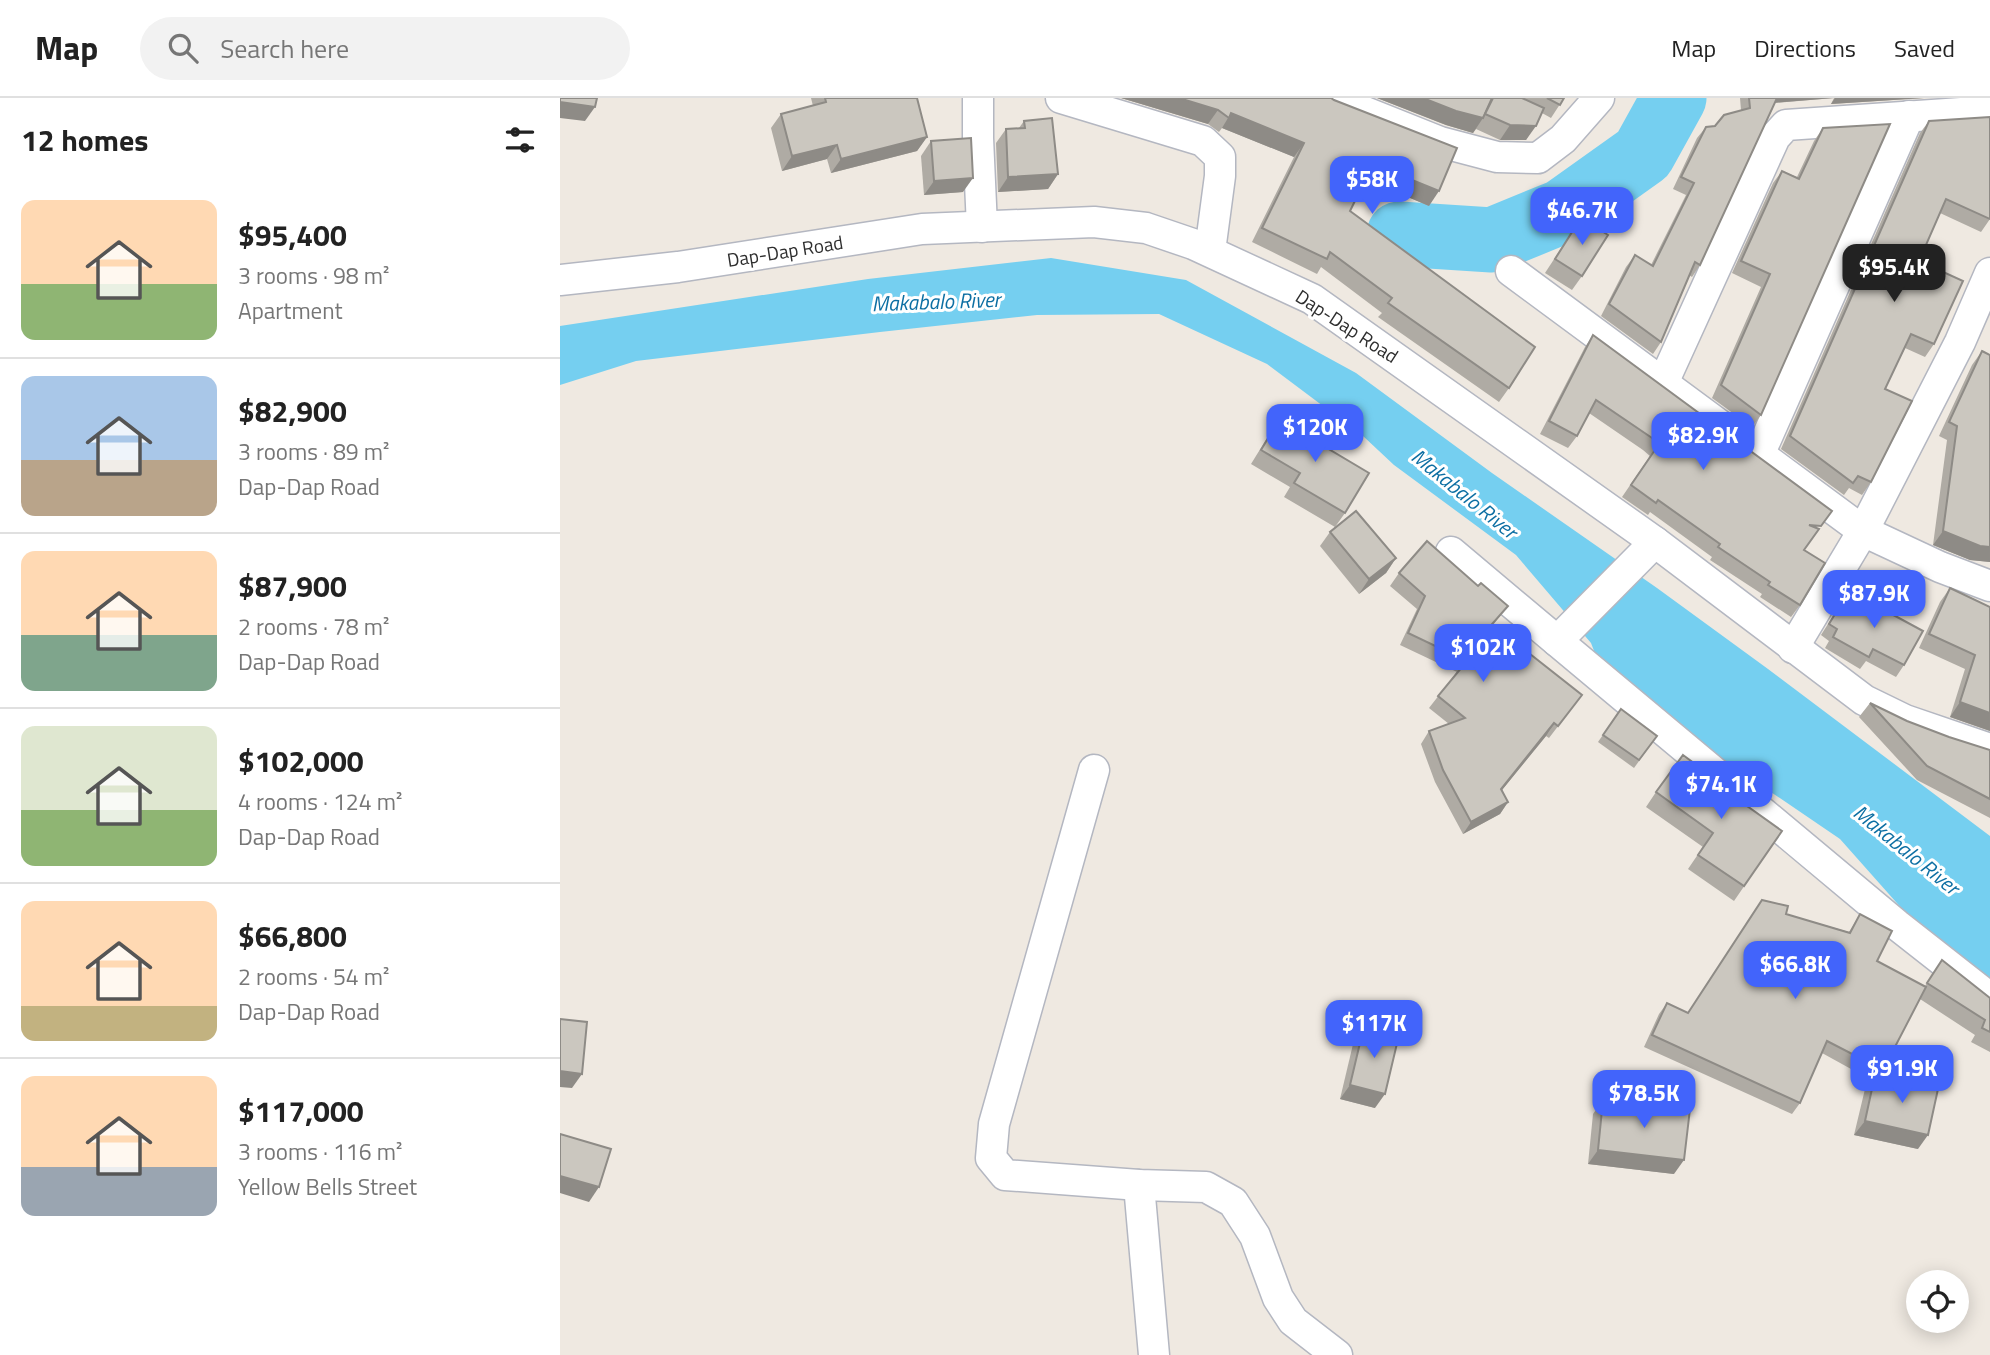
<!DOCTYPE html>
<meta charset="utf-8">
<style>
body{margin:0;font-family:"Titillium Web",sans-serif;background:#f2f2f2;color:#222;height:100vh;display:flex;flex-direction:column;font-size:26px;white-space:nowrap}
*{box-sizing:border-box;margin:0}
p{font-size:23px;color:#767676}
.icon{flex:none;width:38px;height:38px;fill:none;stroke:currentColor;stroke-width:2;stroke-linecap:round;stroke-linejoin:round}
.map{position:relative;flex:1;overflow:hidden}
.drawer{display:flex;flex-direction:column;background:#fff;width:560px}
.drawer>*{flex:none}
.fabs{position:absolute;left:1346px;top:1172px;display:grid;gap:14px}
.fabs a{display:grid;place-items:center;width:63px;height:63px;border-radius:50%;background:#fff;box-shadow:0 4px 18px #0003;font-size:35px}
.price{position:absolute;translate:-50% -60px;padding:0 16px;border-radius:14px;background:#4264fb;color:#fff;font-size:23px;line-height:46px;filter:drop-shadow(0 2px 4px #0008)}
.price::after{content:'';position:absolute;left:50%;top:42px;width:21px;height:16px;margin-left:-10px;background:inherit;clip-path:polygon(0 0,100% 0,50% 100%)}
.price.current{background:#222;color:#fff}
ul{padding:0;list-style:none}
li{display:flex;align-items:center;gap:21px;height:175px;padding:0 21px}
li+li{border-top:2px solid #e0e0e0}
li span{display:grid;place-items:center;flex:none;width:196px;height:140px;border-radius:14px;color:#555}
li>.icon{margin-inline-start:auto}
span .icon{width:84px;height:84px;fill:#fffc;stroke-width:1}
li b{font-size:30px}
h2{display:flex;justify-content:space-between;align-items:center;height:84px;padding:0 21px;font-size:30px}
header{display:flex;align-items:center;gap:42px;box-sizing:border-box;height:98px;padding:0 35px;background:#fff;border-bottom:2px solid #e0e0e0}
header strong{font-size:33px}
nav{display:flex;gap:38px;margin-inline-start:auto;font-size:24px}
.search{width:490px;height:63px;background:#f2f2f2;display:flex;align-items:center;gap:18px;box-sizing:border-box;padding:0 24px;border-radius:38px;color:#767676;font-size:26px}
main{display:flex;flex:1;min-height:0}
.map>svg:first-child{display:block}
</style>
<header>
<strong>Map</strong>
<div class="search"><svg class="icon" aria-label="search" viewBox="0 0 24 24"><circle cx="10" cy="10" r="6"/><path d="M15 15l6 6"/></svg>Search here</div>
<nav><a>Map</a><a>Directions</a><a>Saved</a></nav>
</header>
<main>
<section class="drawer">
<h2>12 homes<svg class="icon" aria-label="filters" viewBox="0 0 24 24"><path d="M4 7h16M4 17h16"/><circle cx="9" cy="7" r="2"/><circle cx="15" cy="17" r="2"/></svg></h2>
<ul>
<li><span style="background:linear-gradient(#ffd9b3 60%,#8fb573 0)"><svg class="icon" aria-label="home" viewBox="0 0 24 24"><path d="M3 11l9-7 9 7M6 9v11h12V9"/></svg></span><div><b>$95,400</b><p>3 rooms · 98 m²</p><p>Apartment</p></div></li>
<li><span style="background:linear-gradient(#a9c7e8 60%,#b9a48a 0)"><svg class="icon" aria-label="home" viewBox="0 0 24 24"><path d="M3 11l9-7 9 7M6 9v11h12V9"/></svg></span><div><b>$82,900</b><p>3 rooms · 89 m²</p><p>Dap-Dap Road</p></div></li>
<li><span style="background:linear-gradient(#ffd9b3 60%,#7fa58c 0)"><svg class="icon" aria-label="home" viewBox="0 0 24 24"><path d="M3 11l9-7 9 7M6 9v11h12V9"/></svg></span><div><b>$87,900</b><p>2 rooms · 78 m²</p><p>Dap-Dap Road</p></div></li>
<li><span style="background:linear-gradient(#dfe7d0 60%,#8fb573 0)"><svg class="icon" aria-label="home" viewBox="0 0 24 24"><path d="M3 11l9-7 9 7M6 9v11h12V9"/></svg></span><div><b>$102,000</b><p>4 rooms · 124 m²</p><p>Dap-Dap Road</p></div></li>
<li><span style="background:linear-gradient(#ffd9b3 75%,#c2b280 0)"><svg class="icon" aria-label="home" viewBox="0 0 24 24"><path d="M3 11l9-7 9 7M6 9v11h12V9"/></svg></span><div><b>$66,800</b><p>2 rooms · 54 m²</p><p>Dap-Dap Road</p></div></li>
<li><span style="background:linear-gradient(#ffd9b3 65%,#9aa5b1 0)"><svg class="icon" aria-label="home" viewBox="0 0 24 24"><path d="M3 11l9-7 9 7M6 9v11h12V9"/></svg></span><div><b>$117,000</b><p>3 rooms · 116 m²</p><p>Yellow Bells Street</p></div></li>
</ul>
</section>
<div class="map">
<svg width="1430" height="1257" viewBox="0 0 1430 1257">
<rect width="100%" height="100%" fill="#efe9e1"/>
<polygon fill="#75cff0" points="491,160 626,182 796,275 932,375 1097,490 1208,571 1430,738 1430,883 1367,839 1280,741 1045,581 1031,545 956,457 834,367 803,338 707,266 599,216 477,217 320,234 76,263 0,287 0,228 308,181"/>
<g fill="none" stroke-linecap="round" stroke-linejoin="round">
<polyline stroke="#75cff0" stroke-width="65" points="839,136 932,142 1003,113 1083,56 1114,0"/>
<defs>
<g id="street">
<polyline points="418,0 418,40 422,129"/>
<polyline points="501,0 643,43 660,59 660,78 650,153"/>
<polyline points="770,0 880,44 937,59 978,60 1003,41 1039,0"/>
<polyline points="951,173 1303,433 1380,469 1430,488"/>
<polyline points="0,182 118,169 362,131 534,124 586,130 633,146 752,201 1095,444 1304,602 1345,622 1430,651"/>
<polyline points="1103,285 1215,39 1226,27 1430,13"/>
<polyline points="1199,357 1349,18"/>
<polyline points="891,454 997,543 1095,444"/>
<polyline points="997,543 1337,827 1430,900"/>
<polyline points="1233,550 1303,433 1400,244 1430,175"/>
<polyline points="534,672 434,1026 431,1060 445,1077 579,1087 646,1089 673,1104 695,1138 718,1200 733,1223 777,1257"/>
<polyline points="579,1087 594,1257"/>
</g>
</defs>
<use href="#street" stroke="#b4b7c1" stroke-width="33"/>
<use href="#street" stroke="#fff" stroke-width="30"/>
</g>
<g fill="#afaba4">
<polygon points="251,0 357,0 367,39 357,53 271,75 267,61 222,73 211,30 221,16 253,8"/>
<polygon points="561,0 771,0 869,108 806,81 790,113 949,290 939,304 818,219 822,215 761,169 757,176 692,144 734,59 662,30 659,34 648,26"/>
<polygon points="817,0 1004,0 991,20 982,15 966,42 940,42 916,31 913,35 886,27"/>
<polygon points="1180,0 1364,0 1271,6 1274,0 1215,5 1140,167 1132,179 1129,177 1101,244 1093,256 1041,218 1066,169 1075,157 1091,167 1126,97 1113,91 1137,40 1146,29 1155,28 1181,12"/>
<polygon points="464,23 498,76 488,91 438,94 436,45 446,31 459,30"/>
<polygon points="1369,23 1430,121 1421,134 1380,115 1359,163 1374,246 1365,259 1345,250 1325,291 1311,384 1302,397 1289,390 1284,397 1221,351 1360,35"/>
<polygon points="1263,30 1201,317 1192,329 1152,300 1201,189 1172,175 1213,85 1222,73 1237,79 1254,43"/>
<polygon points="371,43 403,94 364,97 361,58"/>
<polygon points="1021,120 1022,178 1012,192 985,175"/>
<polygon points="1033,237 1244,452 1240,507 1231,519 1200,499 1202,496 1150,462 1152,459 1090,414 1088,417 1062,399 1090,358 1083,352 1029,315 1017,338 1008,350 980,336 1025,249"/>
<polygon points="1422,253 1430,257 1430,464 1410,462 1373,447 1387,342 1379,338 1412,267"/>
<polygon points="722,317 757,344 785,415 775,429 724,399 730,389 691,366 712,332"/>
<polygon points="770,434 836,460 826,475 799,496 760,448"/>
<polygon points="839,475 918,488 948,508 933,527 1022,597 989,640 986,638 942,692 948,704 940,716 903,736 875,684 861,646 869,633 889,626 869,610 897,574 840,547 857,511 830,488"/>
<polygon points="1390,490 1430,509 1430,633 1390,619 1405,571 1359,550 1380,504"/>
<polygon points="1289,493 1344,567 1336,579 1306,563 1300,571 1265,550 1269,543 1261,537"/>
<polygon points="1310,605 1347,623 1389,639 1430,652 1430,720 1357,682 1299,619"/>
<polygon points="1061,611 1097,638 1074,670 1038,644"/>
<polygon points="1152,683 1222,733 1174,803 1128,771 1143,749 1086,709 1096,694"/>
<polygon points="1226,816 1289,834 1300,816 1317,863 1365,888 1382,862 1430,900 1430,954 1411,944 1415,937 1360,901 1319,977 1358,1051 1294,1037 1305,991 1311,982 1262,955 1240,1005 1232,1016 1084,949 1099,916 1107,905 1128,915"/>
<polygon points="804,928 815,1010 780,1001 794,942"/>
<polygon points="1043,1002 1114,1076 1028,1066 1033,1016"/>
</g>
<g fill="#8e8b86">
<polygon points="561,0 619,0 658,12 648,26"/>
<polygon points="817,0 863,0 923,20 913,35 886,27"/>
<polygon points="1216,0 1274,0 1212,5"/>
<polygon points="1275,0 1364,0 1271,6"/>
<polygon points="0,4 35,9 25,23 0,20"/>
<polygon points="671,15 744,45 734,59 662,30"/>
<polygon points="950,27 976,28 966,42 940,42"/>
<polygon points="367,39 357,53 271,75 281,61"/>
<polygon points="277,47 267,61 222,73 232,58"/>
<polygon points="813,66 879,93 869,108 803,80"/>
<polygon points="498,76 488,91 438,94 448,79"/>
<polygon points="413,80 403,94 364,97 374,83"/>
<polygon points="1383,433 1430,449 1430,464 1410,462 1373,447"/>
<polygon points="836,460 826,475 799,496 809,481"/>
<polygon points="1400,604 1430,615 1430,633 1390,619"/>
<polygon points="994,625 986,638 933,703 941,691"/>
<polygon points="948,704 940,716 903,736 911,724"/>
<polygon points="0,973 22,976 12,990 0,989"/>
<polygon points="790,987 825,996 815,1010 780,1001"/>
<polygon points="1305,1023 1368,1037 1358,1051 1294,1037"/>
<polygon points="1038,1052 1124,1062 1114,1076 1028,1066"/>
<polygon points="0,1078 39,1089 29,1104 0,1095"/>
</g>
<g fill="#cbc7bf" stroke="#8e8b86" stroke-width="2">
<polygon points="0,0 37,0 35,9 0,4"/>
<polygon points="265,0 357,0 367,39 281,61 277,47 232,58 221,16 266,4"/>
<polygon points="619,0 771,0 774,2 897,50 879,93 813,66 790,113 975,249 949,290 828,205 832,200 770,154 767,161 702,130 744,45 671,15 669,20 658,12"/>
<polygon points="863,0 932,0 923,20 896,13"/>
<polygon points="933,0 962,0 984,10 976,28 950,27 925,16"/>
<polygon points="987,0 1004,0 1000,7"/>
<polygon points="1189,0 1217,0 1140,167 1135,164 1101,244 1049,206 1075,157 1093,168 1134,85 1121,79 1146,29 1155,28 1164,17 1190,10"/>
<polygon points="1430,19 1430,121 1386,101 1359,163 1403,183 1374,246 1351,236 1325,291 1352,303 1311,384 1298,378 1293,385 1230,338 1369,23"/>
<polygon points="492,20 498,76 448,79 446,31 465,30 464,23"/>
<polygon points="1330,26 1201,317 1161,287 1210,176 1181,163 1222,73 1239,81 1263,30"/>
<polygon points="411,40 413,80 374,83 371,43"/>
<polygon points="1021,120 1048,137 1022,178 995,161"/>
<polygon points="1033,237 1272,413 1261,428 1249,427 1259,431 1244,452 1265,465 1240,507 1208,487 1210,484 1158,449 1160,446 1098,402 1096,405 1071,387 1099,346 1092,340 1036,302 1017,338 989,323"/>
<polygon points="1422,253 1430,257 1430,449 1420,448 1383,433 1397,328 1389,324"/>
<polygon points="722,317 759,339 757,344 809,375 785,415 734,385 740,375 701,352"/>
<polygon points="796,413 836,460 809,481 770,434"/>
<polygon points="867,443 918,488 921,485 948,508 932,526 1022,597 998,628 994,625 941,691 948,704 911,724 883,672 869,633 905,620 878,598 907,563 848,535 865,498 839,475"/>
<polygon points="1390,490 1430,509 1430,615 1400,604 1415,557 1369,536"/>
<polygon points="1289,493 1363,533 1344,567 1313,551 1309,559 1273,539 1277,531 1269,526"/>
<polygon points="1310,605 1347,623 1389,639 1430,652 1430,701 1367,668"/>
<polygon points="1061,611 1097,638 1079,662 1043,637"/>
<polygon points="1123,657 1154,680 1152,683 1222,733 1184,788 1138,757 1153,735 1096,694"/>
<polygon points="1202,802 1228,808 1226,816 1290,835 1300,816 1332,833 1317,863 1366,889 1323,972 1267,943 1240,1005 1092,937 1107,905 1128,915"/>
<polygon points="1382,862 1430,900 1430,934 1422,930 1425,922 1367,885"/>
<polygon points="0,921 27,924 22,976 0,973"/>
<polygon points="804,928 839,937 825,996 790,987"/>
<polygon points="1315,977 1378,991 1368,1037 1305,1023"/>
<polygon points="1043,1002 1130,1011 1124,1062 1038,1052"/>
<polygon points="0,1036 51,1051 39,1089 0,1078"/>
</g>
<g text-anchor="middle" stroke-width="6" stroke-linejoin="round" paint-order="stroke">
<g font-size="19" fill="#2e2e2e" stroke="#fff">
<text transform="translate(225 153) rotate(-9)" y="7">Dap-Dap Road</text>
<text transform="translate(787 228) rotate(33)" y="7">Dap-Dap Road</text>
</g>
<g font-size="21" font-style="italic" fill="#0d6fa3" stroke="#fff">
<text transform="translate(376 204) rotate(-2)" y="7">Makabalo River</text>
<text transform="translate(904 396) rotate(39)" y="7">Makabalo River</text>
<text transform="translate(1346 752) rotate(39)" y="7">Makabalo River</text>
</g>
</g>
</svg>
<div class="fabs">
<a><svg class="icon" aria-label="locate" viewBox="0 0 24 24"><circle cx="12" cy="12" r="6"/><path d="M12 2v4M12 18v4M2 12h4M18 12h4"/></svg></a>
</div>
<b class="price" style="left:812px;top:118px">$58K</b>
<b class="price" style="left:1022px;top:149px">$46.7K</b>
<b class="price current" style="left:1334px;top:206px">$95.4K</b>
<b class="price" style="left:755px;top:366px">$120K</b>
<b class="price" style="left:1143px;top:374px">$82.9K</b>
<b class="price" style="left:1314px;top:532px">$87.9K</b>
<b class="price" style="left:923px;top:586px">$102K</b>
<b class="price" style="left:1161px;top:723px">$74.1K</b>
<b class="price" style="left:1235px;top:903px">$66.8K</b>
<b class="price" style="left:814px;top:962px">$117K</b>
<b class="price" style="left:1342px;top:1007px">$91.9K</b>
<b class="price" style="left:1084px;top:1032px">$78.5K</b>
</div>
</main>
